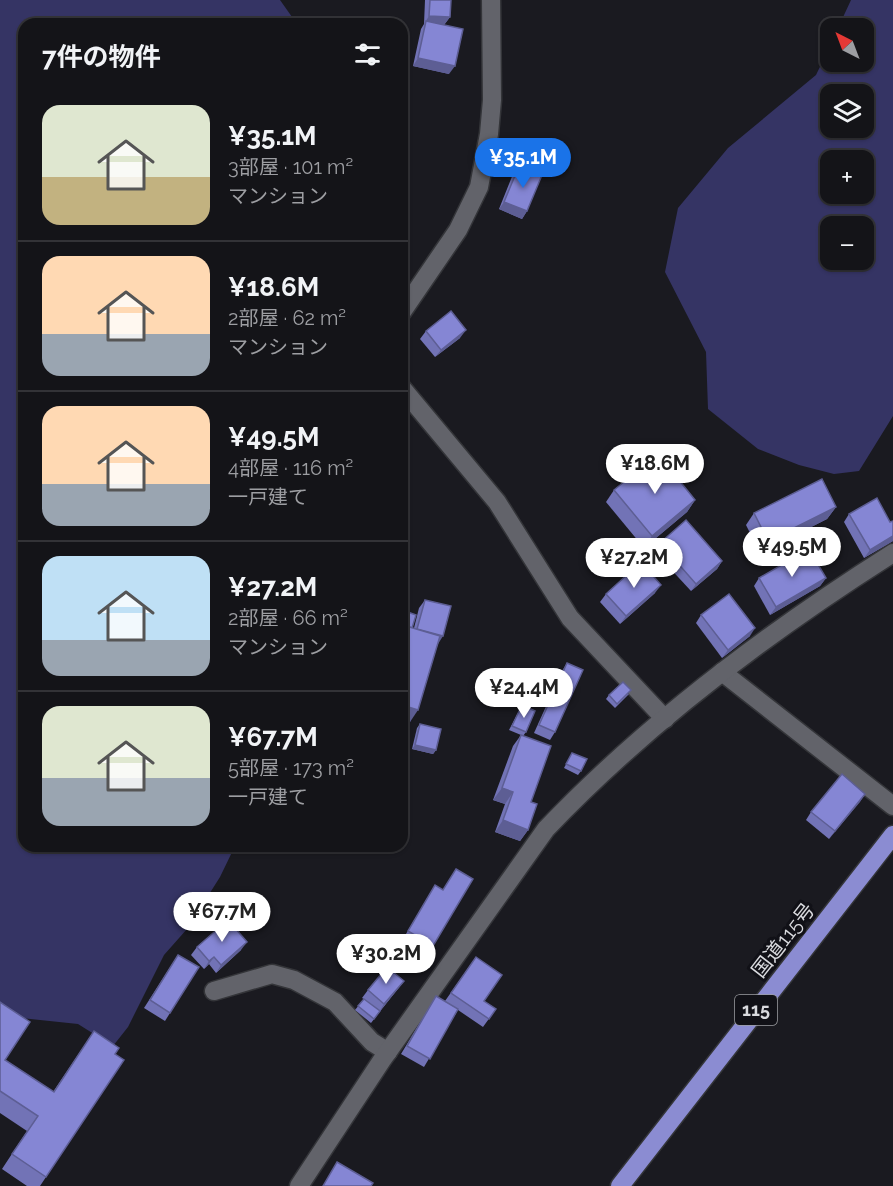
<!DOCTYPE html>
<html lang="ja">
<meta charset="utf-8">
<style>
body{margin:0;font-family:Raleway,"Noto Sans JP",sans-serif;background:#1d1d21;color:#f1f3f6;height:100vh;display:flex;flex-direction:column;font-size:22px;white-space:nowrap}
*{box-sizing:border-box;margin:0}
p{font-size:20px;color:#9d9ea2}
.icon{flex:none;width:33px;height:33px;fill:none;stroke:currentColor;stroke-width:2;stroke-linecap:round;stroke-linejoin:round}
.map{position:relative;flex:1;overflow:hidden}
.drawer{position:absolute;left:18px;top:18px;width:390px;height:834px;display:flex;flex-direction:column;background:#141418;border-radius:18px;box-shadow:0 2px 4px #0004,0 0 0 2px #333337}
.drawer>*{flex:none}
.needle{width:39px;rotate:318deg}
.buttons{position:absolute;left:820px;top:18px;display:grid;gap:12px}
.buttons a{display:grid;place-items:center;width:54px;height:54px;border-radius:12px;background:#141418;box-shadow:0 2px 4px #0004,0 0 0 2px #333337;font-size:30px}
.price{position:absolute;translate:-50% -51px;padding:0 14px;border-radius:21px;background:#fff;color:#222;font-size:20px;line-height:39px;filter:drop-shadow(0 2px 3px #0008)}
.price::after{content:'';position:absolute;left:50%;top:36px;width:18px;height:14px;margin-left:-9px;background:inherit;clip-path:polygon(0 0,100% 0,50% 100%)}
.price.on{background:#1a73e8;color:#fff}
ul{padding:0;list-style:none}
li{display:flex;align-items:center;gap:18px;height:150px;padding:0 24px}
li+li{border-top:2px solid #333337}
li span{display:grid;place-items:center;flex:none;width:168px;height:120px;border-radius:18px;color:#555}
li>.icon{margin-inline-start:auto}
span .icon{width:72px;height:72px;fill:#fffc;stroke-width:1}
li b{font-size:26px}
h2{display:flex;justify-content:space-between;align-items:center;height:72px;padding:0 24px;font-size:26px}
.map>svg:first-child{display:block}
</style>
<div class="map">
<svg width="893" height="1186" viewBox="0 0 893 1186">
<rect width="100%" height="100%" fill="#1a1a20"/>
<g fill="#353464" fill-rule="evenodd">
<polygon points="0,0 280,0 297,24 24,24 24,431 20,439 24,446 24,551 17,568 24,589 24,846 235,846 220,877 187,929 164,955 128,1027 113,1046 78,1024 21,1018 0,1008"/>
<path d="M851,0H893V416L859,471L834,474L799,465L758,449L708,409L706,352L665,272L678,208L728,148L816,75L831,44V62H864V28H838ZM831,94H864V128H831ZM831,160H864V194H831ZM831,226H864V260H831Z"/>
</g>
<g fill="none" stroke-linecap="round" stroke-linejoin="round">
<defs>
<g id="street">
<polyline points="402,312 458,230 479,187 489,134 492,100 491,0"/>
<polyline points="402,388 497,502 570,618 665,719"/>
<polyline points="722,672 893,806"/>
<polyline points="214,991 272,974 294,980 335,1002 372,1042 388,1052"/>
<path d="M299,1186L382,1060L546,829C647,723 770,631 893,553"/>
</g>
<polyline id="highway" points="620,1186 893,835"/>
</defs>
<use href="#street" stroke="#343539" stroke-width="21"/>
<use href="#highway" stroke="#343539" stroke-width="21"/>
<use href="#street" stroke="#62636a" stroke-width="18"/>
<use href="#highway" stroke="#8b8cd2" stroke-width="18"/>
</g>
<g fill="#7273b6">
<polygon points="425,0 451,0 450,17 444,25 449,74 413,66 421,29 424,24"/>
<polygon points="519,166 527,211 522,219 499,209 513,174"/>
<polygon points="426,331 460,338 435,357 420,339"/>
<polygon points="614,490 695,500 687,512 644,548 606,502"/>
<polygon points="836,507 827,519 760,553 746,525 754,513"/>
<polygon points="849,514 890,522 893,521 893,541 864,558 844,522"/>
<polygon points="660,543 722,561 717,569 691,591 654,551"/>
<polygon points="759,578 826,578 820,586 770,615 754,586"/>
<polygon points="655,593 620,624 600,602 606,594"/>
<polygon points="425,600 438,644 410,722 408,721 402,739 402,610 412,628 414,628 419,608"/>
<polygon points="701,615 750,636 722,658 696,623"/>
<polygon points="567,663 555,732 550,740 534,733 562,671"/>
<polygon points="629,694 615,708 606,699 609,695"/>
<polygon points="522,705 526,732 523,736 531,802 528,830 520,841 495,832 505,804 493,800 513,746 521,735 509,730"/>
<polygon points="420,724 436,750 433,754 412,749 417,728"/>
<polygon points="572,753 581,771 578,775 564,768"/>
<polygon points="865,794 829,839 806,820 811,812"/>
<polygon points="456,869 433,946 428,954 403,939 435,885 443,890"/>
<polygon points="197,947 241,950 216,973 209,964 204,969 191,955"/>
<polygon points="178,955 170,1013 165,1021 144,1008"/>
<polygon points="476,957 484,1001 496,1009 483,1027 458,1010 424,1067 401,1054 436,996 456,1008 445,1001"/>
<polygon points="404,981 371,1023 355,1010 364,999 362,998 368,990"/>
<polygon points="0,1002 5,1060 53,1092 94,1031 115,1054 46,1177 40,1186 27,1186 2,1169 27,1131 0,1113"/>
</g>
<g fill="#5d5e94">
<polygon points="429,16 450,17 444,25 426,21 424,24"/>
<polygon points="418,58 455,66 449,74 413,66"/>
<polygon points="504,202 527,211 522,219 499,209"/>
<polygon points="466,330 460,338 435,357 441,350"/>
<polygon points="695,500 687,512 644,548 652,536"/>
<polygon points="836,507 827,519 760,553 768,541"/>
<polygon points="893,536 893,541 864,558 870,550"/>
<polygon points="722,561 717,569 691,591 696,584"/>
<polygon points="826,578 820,586 770,615 776,607"/>
<polygon points="661,585 655,593 620,624 626,616"/>
<polygon points="755,628 750,636 722,658 728,650"/>
<polygon points="417,629 443,636 438,644"/>
<polygon points="402,705 418,710 410,722 402,719"/>
<polygon points="415,745 436,750 433,754 412,749"/>
<polygon points="502,788 513,792 505,804 493,800"/>
<polygon points="865,794 860,802 829,839 835,831"/>
<polygon points="503,820 528,830 520,841 495,832"/>
<polygon points="247,942 241,950 216,973 221,965"/>
<polygon points="214,957 209,964 204,969 209,961"/>
<polygon points="404,981 398,989 379,1012 384,1004"/>
</g>
<g fill="#8586d4" stroke="#5d5e94" stroke-width="1.5">
<polygon points="430,0 451,0 450,17 429,16"/>
<polygon points="426,21 463,29 455,66 418,58"/>
<polygon points="519,166 542,175 527,211 504,202"/>
<polygon points="451,311 466,330 441,350 426,331"/>
<polygon points="658,454 695,500 652,536 614,490"/>
<polygon points="822,479 836,507 768,541 754,513"/>
<polygon points="877,498 890,522 893,521 893,536 870,550 849,514"/>
<polygon points="686,520 722,561 696,584 660,543"/>
<polygon points="809,549 826,578 776,607 759,578"/>
<polygon points="641,562 661,585 626,616 606,594"/>
<polygon points="729,594 755,628 728,650 701,615"/>
<polygon points="425,600 451,606 443,636 417,629"/>
<polygon points="402,610 416,615 412,628 406,626 402,631"/>
<polygon points="406,626 440,636 418,710 402,705 402,638"/>
<polygon points="567,663 583,670 555,732 539,725"/>
<polygon points="623,682 631,690 617,704 609,695"/>
<polygon points="522,705 535,711 526,732 512,726"/>
<polygon points="402,716 408,718 402,739"/>
<polygon points="420,724 441,729 436,750 415,745"/>
<polygon points="521,735 551,746 531,802 537,804 528,830 503,820 513,792 502,788"/>
<polygon points="572,753 587,759 581,771 566,764"/>
<polygon points="842,774 865,794 835,831 811,812"/>
<polygon points="456,869 473,879 433,946 408,931 435,885 443,890"/>
<polygon points="228,920 247,942 221,965 214,957 209,961 197,947"/>
<polygon points="178,955 199,967 170,1013 150,1000"/>
<polygon points="476,957 502,975 484,1001 496,1009 489,1019 451,993"/>
<polygon points="387,967 404,981 384,1004 368,990"/>
<polygon points="436,996 458,1009 430,1059 407,1046"/>
<polygon points="364,999 380,1011 374,1019 358,1006"/>
<polygon points="0,1002 30,1022 5,1060 54,1092 94,1031 119,1048 115,1054 124,1060 46,1177 12,1154 38,1116 0,1091"/>
<polygon points="337,1162 373,1183 371,1186 323,1186"/>
</g>
<g text-anchor="middle" stroke-width="6" stroke-linejoin="round" paint-order="stroke">
<rect fill="#111117" stroke="#9d9ea2" stroke-width="1.5" x="735" y="995" width="42" height="30" rx="4.5"/>
<g font-size="18" font-weight="bold" fill="#d9dade">
<text x="756" y="1016">115</text>
</g>
<g font-size="20" fill="#d9dade" stroke="#111117">
<text transform="translate(783 940) rotate(-52)" y="7">国道115号</text>
</g>
</g>
</svg>
<div class="buttons">
<a><svg class="needle" viewBox="-14 -14 28 28"><path d="M0-13l5 13h-10z" fill="#e53935"/><path d="M0 13l5-13h-10z" fill="#9d9ea2"/></svg></a>
<a><svg class="icon" aria-label="layers" viewBox="0 0 24 24"><path d="M12 4l9 5-9 5-9-5zM3 14l9 5 9-5"/></svg></a>
<a>+</a>
<a>−</a>
</div>
<b class="price on" style="left:523px;top:189px">¥35.1M</b>
<b class="price" style="left:655px;top:495px">¥18.6M</b>
<b class="price" style="left:792px;top:578px">¥49.5M</b>
<b class="price" style="left:634px;top:589px">¥27.2M</b>
<b class="price" style="left:524px;top:719px">¥24.4M</b>
<b class="price" style="left:222px;top:943px">¥67.7M</b>
<b class="price" style="left:386px;top:985px">¥30.2M</b>
<section class="drawer">
<h2>7件の物件<svg class="icon" aria-label="filters" viewBox="0 0 24 24"><path d="M4 7h16M4 17h16"/><circle cx="9" cy="7" r="2"/><circle cx="15" cy="17" r="2"/></svg></h2>
<ul>
<li><span style="background:linear-gradient(#dfe7d0 60%,#c2b280 0)"><svg class="icon" aria-label="home" viewBox="0 0 24 24"><path d="M3 11l9-7 9 7M6 9v11h12V9"/></svg></span><div><b>¥35.1M</b><p>3部屋 · 101 m²</p><p>マンション</p></div></li>
<li><span style="background:linear-gradient(#ffd9b3 65%,#9aa5b1 0)"><svg class="icon" aria-label="home" viewBox="0 0 24 24"><path d="M3 11l9-7 9 7M6 9v11h12V9"/></svg></span><div><b>¥18.6M</b><p>2部屋 · 62 m²</p><p>マンション</p></div></li>
<li><span style="background:linear-gradient(#ffd9b3 65%,#9aa5b1 0)"><svg class="icon" aria-label="home" viewBox="0 0 24 24"><path d="M3 11l9-7 9 7M6 9v11h12V9"/></svg></span><div><b>¥49.5M</b><p>4部屋 · 116 m²</p><p>一戸建て</p></div></li>
<li><span style="background:linear-gradient(#bfe0f5 70%,#9aa5b1 0)"><svg class="icon" aria-label="home" viewBox="0 0 24 24"><path d="M3 11l9-7 9 7M6 9v11h12V9"/></svg></span><div><b>¥27.2M</b><p>2部屋 · 66 m²</p><p>マンション</p></div></li>
<li><span style="background:linear-gradient(#dfe7d0 60%,#9aa5b1 0)"><svg class="icon" aria-label="home" viewBox="0 0 24 24"><path d="M3 11l9-7 9 7M6 9v11h12V9"/></svg></span><div><b>¥67.7M</b><p>5部屋 · 173 m²</p><p>一戸建て</p></div></li>
</ul>
</section>
</div>
